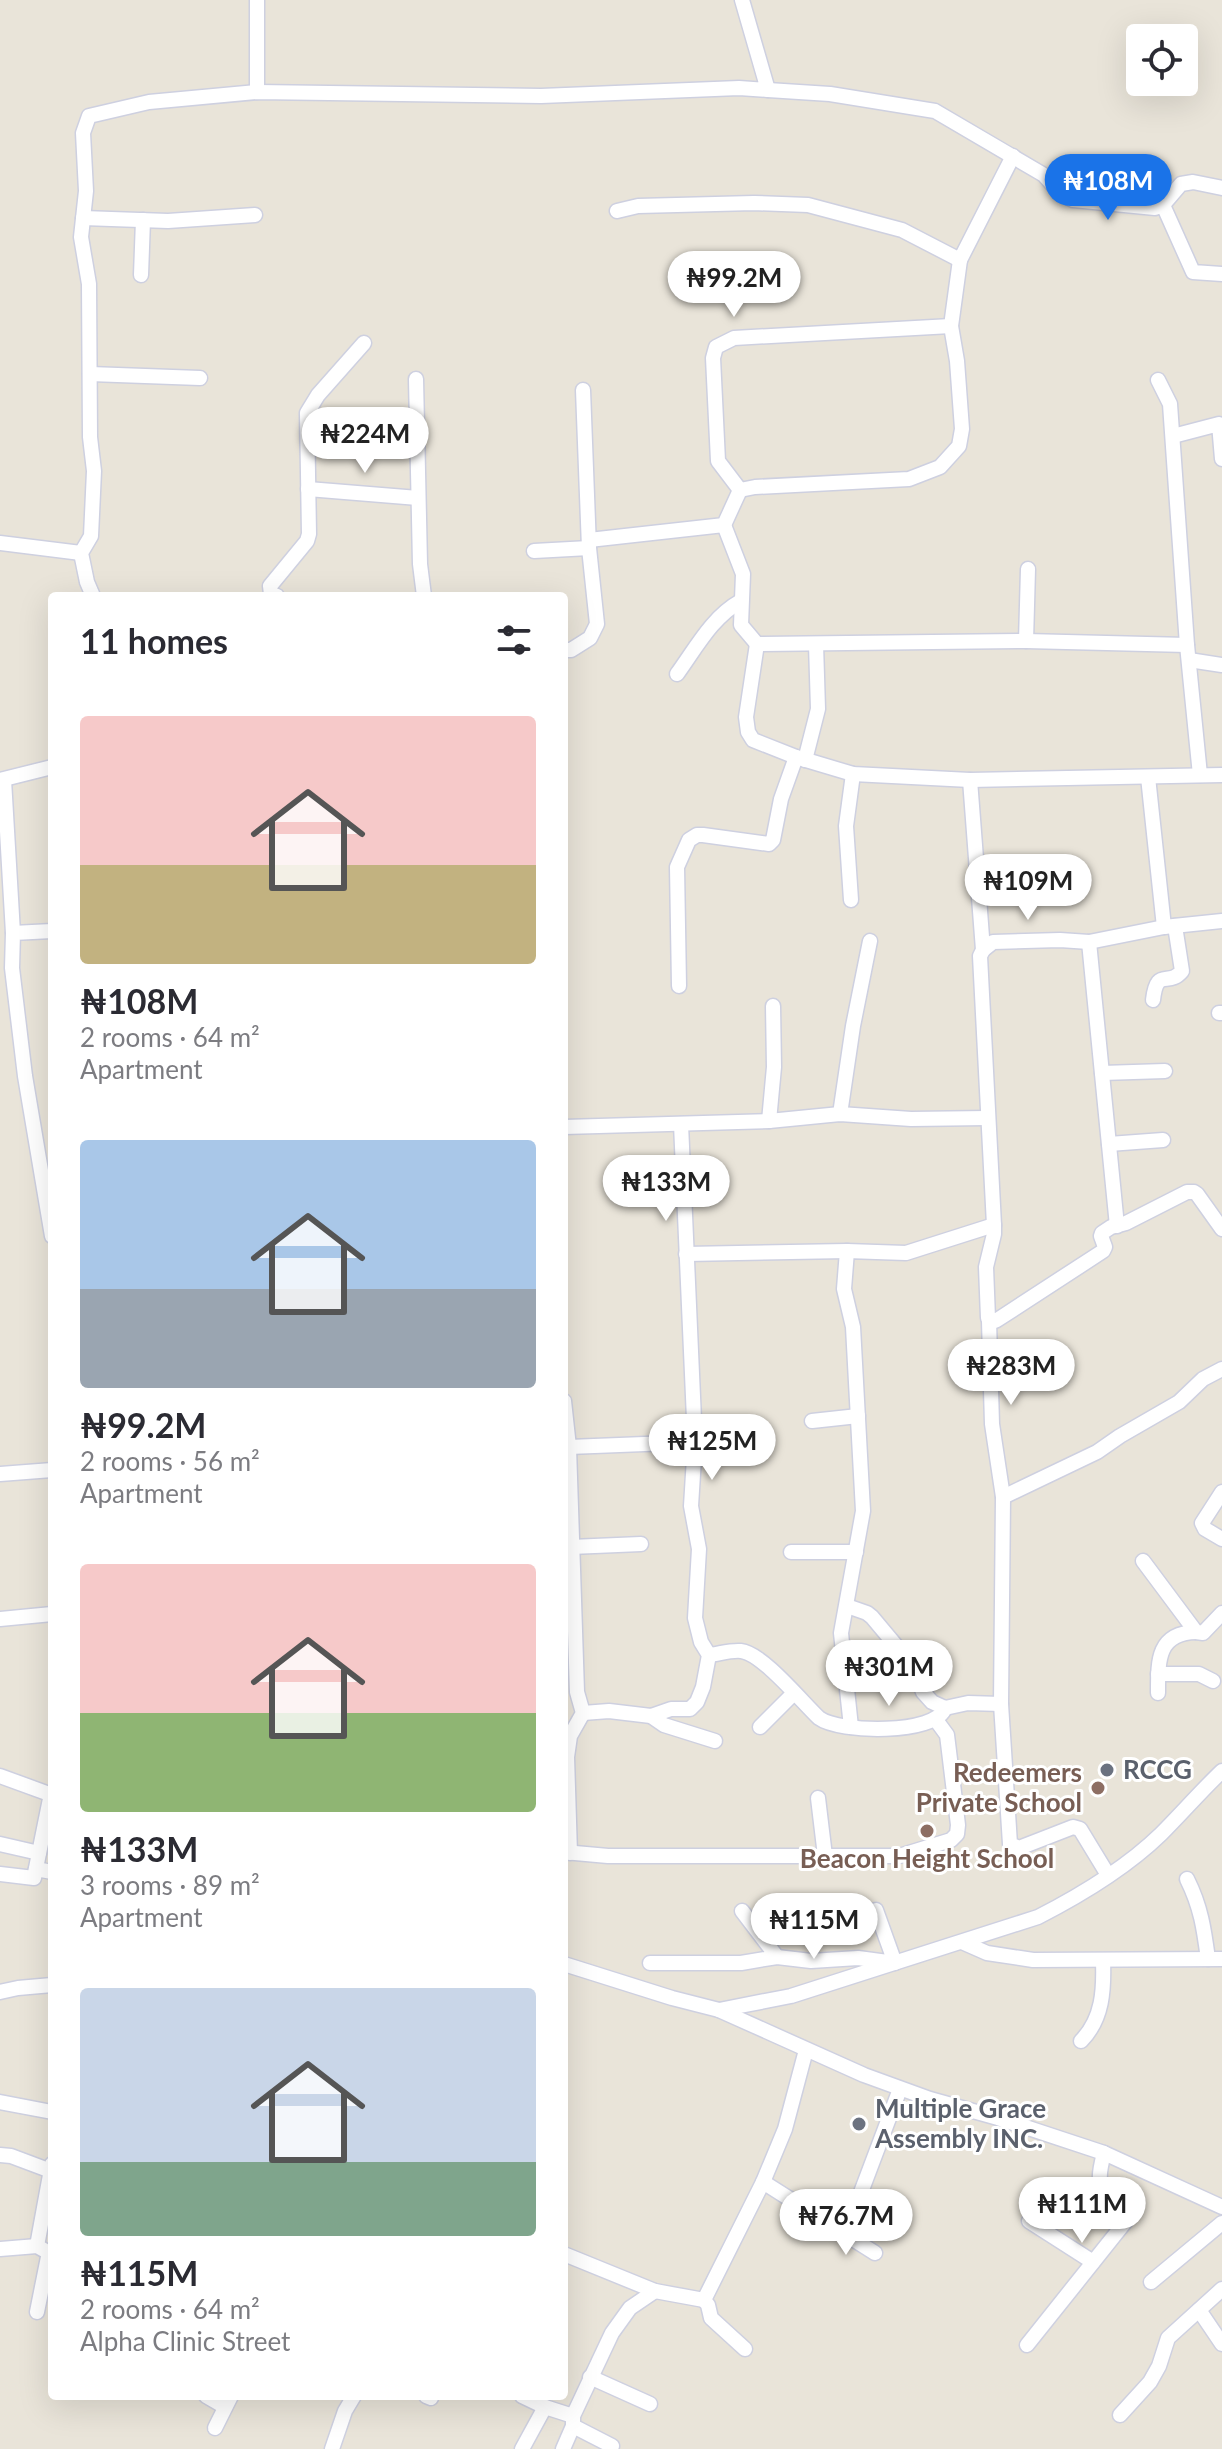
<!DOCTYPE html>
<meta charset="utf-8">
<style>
body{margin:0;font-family:Lato,sans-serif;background:#f2f2f3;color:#2b2b33;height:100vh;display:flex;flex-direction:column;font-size:30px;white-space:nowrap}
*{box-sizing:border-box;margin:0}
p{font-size:26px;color:#7c7c81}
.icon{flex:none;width:44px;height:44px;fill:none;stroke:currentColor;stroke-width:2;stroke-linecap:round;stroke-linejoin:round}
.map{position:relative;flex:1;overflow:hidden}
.drawer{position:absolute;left:48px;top:592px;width:520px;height:1808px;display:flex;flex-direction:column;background:#fff;border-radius:8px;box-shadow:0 8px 32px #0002}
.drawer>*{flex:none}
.tools{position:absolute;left:1126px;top:24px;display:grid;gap:16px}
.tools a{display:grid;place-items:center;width:72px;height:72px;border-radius:8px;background:#fff;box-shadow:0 8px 32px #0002;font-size:40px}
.price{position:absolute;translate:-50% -68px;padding:0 18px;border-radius:28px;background:#fff;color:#222;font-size:26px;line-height:52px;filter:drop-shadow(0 2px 4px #0008)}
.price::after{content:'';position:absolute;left:50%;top:48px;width:24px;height:18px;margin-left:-12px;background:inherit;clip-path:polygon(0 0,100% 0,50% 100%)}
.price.selected{background:#1a73e8;color:#fff}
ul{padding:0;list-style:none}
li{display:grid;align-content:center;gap:16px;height:424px;padding:0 32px}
li span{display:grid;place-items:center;height:248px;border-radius:8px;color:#555}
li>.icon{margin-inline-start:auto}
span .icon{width:144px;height:144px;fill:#fffc;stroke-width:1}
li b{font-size:34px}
h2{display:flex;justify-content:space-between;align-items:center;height:96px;padding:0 32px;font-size:34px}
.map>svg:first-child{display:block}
</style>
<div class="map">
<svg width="1222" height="2449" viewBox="0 0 1222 2449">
<rect width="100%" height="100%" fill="#e9e4d9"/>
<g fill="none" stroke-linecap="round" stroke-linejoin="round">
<defs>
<g id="minor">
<polyline points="768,90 830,94 935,111 1044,175 1060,193 1073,200 1155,208 1163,205 1181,184 1193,182 1222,188"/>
<polyline points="257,92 257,0"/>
<polyline points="1163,205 1193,272 1222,274"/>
<polyline points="617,211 638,206 754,203 808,205 902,230 960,260 1013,156"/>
<polyline points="83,218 168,221 255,215"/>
<polyline points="141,275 143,220"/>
<polyline points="90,374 200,378"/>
<polyline points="416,379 420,564 424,596"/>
<polyline points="1158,380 1170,404 1187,645 1200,775"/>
<polyline points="1173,436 1219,424 1222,459"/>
<polyline points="308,489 418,498"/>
<polyline points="740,490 755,487 909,479 940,467 959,446 962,429 957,361 951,326 960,260"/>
<polyline points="740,490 718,461 713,358 716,347 734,338 951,326"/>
<polyline points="724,525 743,574 741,625 757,644 1026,641 1187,645"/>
<polyline points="589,540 724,525 740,490"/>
<polyline points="0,543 81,553"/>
<polyline points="534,551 589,548"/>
<polyline points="93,596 87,582 81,553 91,536 94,471 90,437 89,284 81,237 86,191 83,133 89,116 149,102 257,92 541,96 739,88 768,90 742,0"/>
<polyline points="277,596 271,594 270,586 307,541 309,534 307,413 318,395 364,343"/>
<polyline points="1026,641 1028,569"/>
<polyline points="757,644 746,717 748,732 753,740 796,757 853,774 970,780 1222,775"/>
<polyline points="564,650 571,650 590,638 597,624 589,548 583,390"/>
<polyline points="1189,660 1222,665"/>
<path d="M677,674C696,648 712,617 741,601"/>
<polyline points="805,760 818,709 816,644"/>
<polyline points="1148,777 1164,927"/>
<polyline points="0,780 52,767"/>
<polyline points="4,780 13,933"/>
<polyline points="970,780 983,950 980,956 994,1225 994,1234 986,1267 988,1318 992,1322 997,1320 1103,1251 1105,1247 1101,1236 1102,1233 1111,1227 1126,1223 1187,1192 1194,1192 1197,1194 1222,1229"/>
<polyline points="851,900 846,826 853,774"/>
<polyline points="52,931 13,933 12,968 25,1076 52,1236"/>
<polyline points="1089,942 1117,1226"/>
<polyline points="983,950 993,942 1060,940 1089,942 1164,927 1222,921"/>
<polyline points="679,986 677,867 689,840 697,835 703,835 769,844 773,840 781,799 796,757"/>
<path d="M1153,1000C1157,966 1168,988 1182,971L1175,926"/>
<polyline points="1219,1013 1222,1013"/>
<polyline points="1102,1073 1165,1071"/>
<polyline points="840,1114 853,1026 870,941"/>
<polyline points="769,1121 774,1067 773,1006"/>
<polyline points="564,1127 769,1121 840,1114 911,1119 987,1118"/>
<polyline points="1109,1144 1163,1140"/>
<polyline points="686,1254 847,1251"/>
<polyline points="989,1321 992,1424 1003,1497 1001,1704 1010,1844 1019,1848 1073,1827 1080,1829 1108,1875"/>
<polyline points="564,1401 569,1447 577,1692 583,1713 570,1736 567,1757 570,1853"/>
<polyline points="812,1421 858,1416"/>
<polyline points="569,1447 695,1442"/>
<polyline points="0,1474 52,1470"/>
<polyline points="1222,1492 1202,1523 1205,1529 1222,1539"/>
<polyline points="1003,1497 1097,1452 1120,1436 1179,1402 1203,1379 1222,1369"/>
<polyline points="571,1547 641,1544"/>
<polyline points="791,1552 856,1552"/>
<polyline points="1143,1561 1196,1632 1203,1633 1222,1613"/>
<polyline points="847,1606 867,1613 872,1617 913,1666 923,1692 932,1702 945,1708 968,1703 1001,1704"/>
<polyline points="0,1619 52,1614"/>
<path d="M709,1655C719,1654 730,1650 741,1651C762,1653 802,1702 819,1718C839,1733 936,1735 945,1708"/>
<polyline points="1158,1674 1199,1674 1213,1681"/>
<path d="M1158,1693C1158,1661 1157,1633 1196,1632"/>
<polyline points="583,1713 609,1711 651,1716 671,1709 690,1709 697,1702 703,1687 709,1655 701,1642 695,1618 699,1549 691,1506 695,1442 681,1124"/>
<polyline points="651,1716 664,1725 715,1741"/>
<polyline points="760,1727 794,1693"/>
<polyline points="851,1727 841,1633 863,1511 853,1327 844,1289 847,1251 906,1253 994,1225"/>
<polyline points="0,1776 52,1795"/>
<polyline points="818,1798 825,1856"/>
<polyline points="0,1844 39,1853"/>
<polyline points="564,1852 608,1856 899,1856 951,1840 957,1834 958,1825 948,1743 947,1735 936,1720"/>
<polyline points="36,1869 52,1872"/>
<polyline points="0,1874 34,1878 51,1794"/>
<path d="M1187,1879C1201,1907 1204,1929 1208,1959"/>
<polyline points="742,1911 777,1957"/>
<polyline points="962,1942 987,1953 1033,1960 1222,1959"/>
<polyline points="650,1963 741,1963 777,1957 811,1961 858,1958 895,1963 876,1910"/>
<path d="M564,1964L672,1998L719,2010L791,1996L1038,1917C1081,1895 1126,1868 1161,1834C1182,1813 1201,1791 1222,1771"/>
<polyline points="0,1992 18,1988 52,1985"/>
<polyline points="719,2010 864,2075 930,2099 998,2118 1104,2153 1222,2207"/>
<path d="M1081,2041C1103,2019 1104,1989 1103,1961"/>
<polyline points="0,2102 52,2112"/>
<polyline points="0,2155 11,2156 51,2171"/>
<polyline points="763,2182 875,2253"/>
<polyline points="1029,2221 1093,2262"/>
<polyline points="837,2229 860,2195 900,2089"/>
<polyline points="37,2246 52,2164"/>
<polyline points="0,2249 37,2246 44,2250"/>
<polyline points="564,2254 655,2291 704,2300"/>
<polyline points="1151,2282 1222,2223"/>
<polyline points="704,2300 763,2182 785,2129 806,2050"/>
<polyline points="704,2300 708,2305 711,2318 745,2349"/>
<polyline points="1199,2310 1222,2344"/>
<polyline points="37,2312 49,2252"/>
<path d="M1027,2345L1126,2221C1134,2198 1103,2198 1100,2179C1099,2172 1102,2161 1104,2153"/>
<polyline points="590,2377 650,2404"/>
<polyline points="206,2396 225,2407"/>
<polyline points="426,2396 431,2398"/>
<polyline points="522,2396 545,2407 573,2416"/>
<polyline points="1120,2415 1150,2382 1159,2366 1168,2338 1222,2289"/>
<polyline points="573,2426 612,2446"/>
<polyline points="215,2428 231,2396"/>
<polyline points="332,2449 345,2411 354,2396"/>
<polyline points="522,2449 545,2407"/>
<polyline points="563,2449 573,2426 573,2416 612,2333 630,2308 655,2291"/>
</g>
</defs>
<use href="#minor" stroke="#ced0e0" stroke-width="17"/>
<use href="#minor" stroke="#fff" stroke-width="14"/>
</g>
<g fill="#6b7280" stroke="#fff" stroke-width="3">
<circle cx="1107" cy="1770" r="8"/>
<circle cx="859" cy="2124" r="8"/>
</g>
<g fill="#8d6e63" stroke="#fff" stroke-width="3">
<circle cx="1098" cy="1788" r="8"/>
<circle cx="927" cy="1831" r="8"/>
</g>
<g text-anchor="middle" stroke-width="6" stroke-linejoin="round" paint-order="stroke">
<g font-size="26" font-weight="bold" fill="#5b616d" stroke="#fff" text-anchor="start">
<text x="1123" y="1779">RCCG</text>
<text x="875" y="2118">Multiple Grace<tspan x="875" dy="30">Assembly INC.</tspan></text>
</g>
<g font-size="26" font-weight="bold" fill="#785e54" stroke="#fff" text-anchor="end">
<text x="1082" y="1782">Redeemers<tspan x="1082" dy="30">Private School</tspan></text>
<text x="927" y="1868" text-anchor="middle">Beacon Height School</text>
</g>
</g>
</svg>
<div class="tools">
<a><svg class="icon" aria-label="locate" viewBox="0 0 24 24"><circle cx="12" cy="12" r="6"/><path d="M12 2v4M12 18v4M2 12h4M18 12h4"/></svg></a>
</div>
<b class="price selected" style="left:1108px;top:222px">₦108M</b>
<b class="price" style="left:734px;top:319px">₦99.2M</b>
<b class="price" style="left:365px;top:475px">₦224M</b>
<b class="price" style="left:1028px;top:922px">₦109M</b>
<b class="price" style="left:666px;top:1223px">₦133M</b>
<b class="price" style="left:1011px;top:1407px">₦283M</b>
<b class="price" style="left:712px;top:1482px">₦125M</b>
<b class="price" style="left:889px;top:1708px">₦301M</b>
<b class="price" style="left:814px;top:1961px">₦115M</b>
<b class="price" style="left:1082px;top:2245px">₦111M</b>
<b class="price" style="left:846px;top:2257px">₦76.7M</b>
<section class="drawer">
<h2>11 homes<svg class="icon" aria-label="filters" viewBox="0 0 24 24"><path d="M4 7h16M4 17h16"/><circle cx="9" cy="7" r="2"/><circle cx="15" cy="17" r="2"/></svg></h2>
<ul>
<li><span style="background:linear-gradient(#f6c9c9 60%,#c2b280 0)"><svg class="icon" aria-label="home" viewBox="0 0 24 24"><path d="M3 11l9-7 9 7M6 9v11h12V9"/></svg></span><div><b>₦108M</b><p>2 rooms · 64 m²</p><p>Apartment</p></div></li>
<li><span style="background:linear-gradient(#a9c7e8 60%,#9aa5b1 0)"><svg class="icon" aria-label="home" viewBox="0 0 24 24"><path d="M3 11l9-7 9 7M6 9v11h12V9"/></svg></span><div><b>₦99.2M</b><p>2 rooms · 56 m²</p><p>Apartment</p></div></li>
<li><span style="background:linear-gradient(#f6c9c9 60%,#8fb573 0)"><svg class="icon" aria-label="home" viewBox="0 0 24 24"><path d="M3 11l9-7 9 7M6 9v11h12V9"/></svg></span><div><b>₦133M</b><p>3 rooms · 89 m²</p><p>Apartment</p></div></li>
<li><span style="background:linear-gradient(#c9d6e8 70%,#7fa58c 0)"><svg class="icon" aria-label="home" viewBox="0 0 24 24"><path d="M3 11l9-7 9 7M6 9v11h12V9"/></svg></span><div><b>₦115M</b><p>2 rooms · 64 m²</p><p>Alpha Clinic Street</p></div></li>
</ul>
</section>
</div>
